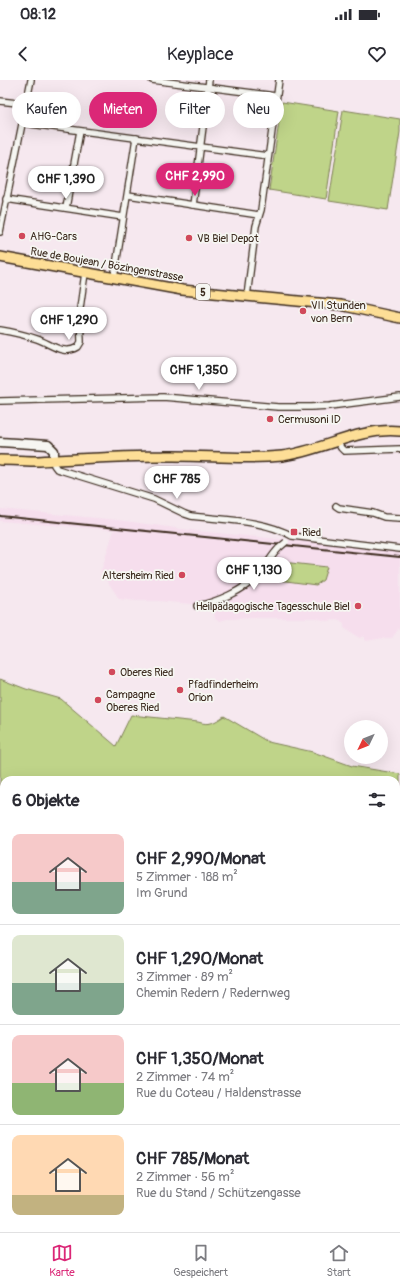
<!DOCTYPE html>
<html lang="de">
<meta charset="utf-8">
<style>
body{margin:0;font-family:Pangolin,sans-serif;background:#f7f7f7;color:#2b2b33;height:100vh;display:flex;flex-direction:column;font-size:15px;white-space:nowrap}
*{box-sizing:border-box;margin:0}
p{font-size:13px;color:#7c7c81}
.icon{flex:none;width:22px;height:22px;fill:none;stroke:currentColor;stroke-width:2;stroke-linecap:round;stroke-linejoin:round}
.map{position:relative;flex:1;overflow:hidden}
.side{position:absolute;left:0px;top:696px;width:400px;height:456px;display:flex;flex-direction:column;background:#fff;border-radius:12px 12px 0 0;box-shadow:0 4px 16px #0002}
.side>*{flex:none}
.hud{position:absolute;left:12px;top:12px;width:376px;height:36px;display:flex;gap:8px}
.needle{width:26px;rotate:227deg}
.tools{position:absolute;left:344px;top:640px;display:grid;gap:8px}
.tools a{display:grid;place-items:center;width:44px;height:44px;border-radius:50%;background:#fff;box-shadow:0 4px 16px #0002;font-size:20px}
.price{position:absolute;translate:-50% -34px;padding:0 9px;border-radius:14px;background:#fff;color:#222;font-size:13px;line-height:26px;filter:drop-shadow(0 1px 2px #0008)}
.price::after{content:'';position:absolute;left:50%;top:24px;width:12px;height:9px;margin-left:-6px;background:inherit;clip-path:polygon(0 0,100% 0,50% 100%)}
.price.current{background:#db2777;color:#fff}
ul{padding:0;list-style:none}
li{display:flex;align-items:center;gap:12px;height:100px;padding:0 12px}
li+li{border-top:1px solid #e1e1e2}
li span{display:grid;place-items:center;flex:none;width:112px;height:80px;border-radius:8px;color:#555}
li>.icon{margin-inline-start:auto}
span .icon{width:48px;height:48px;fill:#fffc;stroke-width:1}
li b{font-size:17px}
h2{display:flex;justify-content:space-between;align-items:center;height:48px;padding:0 12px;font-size:17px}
.pill{padding:0 14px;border-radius:18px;background:#fff;box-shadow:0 4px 16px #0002;font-size:14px;line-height:36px}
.pill.current{background:#db2777;color:#fff}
.status{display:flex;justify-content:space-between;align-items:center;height:28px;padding:0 20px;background:#fff;direction:ltr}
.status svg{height:11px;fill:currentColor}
header{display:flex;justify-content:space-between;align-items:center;height:52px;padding:0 12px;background:#fff;font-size:18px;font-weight:600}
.menu{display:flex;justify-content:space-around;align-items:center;height:56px;border-top:1px solid #e1e1e2;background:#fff;font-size:11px;color:#7c7c81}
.menu a{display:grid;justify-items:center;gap:2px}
.menu .current{color:#db2777}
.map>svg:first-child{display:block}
</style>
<div class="status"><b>08:12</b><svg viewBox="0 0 49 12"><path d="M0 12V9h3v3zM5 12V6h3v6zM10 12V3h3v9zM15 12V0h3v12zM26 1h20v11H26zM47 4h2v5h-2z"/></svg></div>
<header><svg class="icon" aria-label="back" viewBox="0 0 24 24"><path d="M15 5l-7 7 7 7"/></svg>Keyplace<svg class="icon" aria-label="heart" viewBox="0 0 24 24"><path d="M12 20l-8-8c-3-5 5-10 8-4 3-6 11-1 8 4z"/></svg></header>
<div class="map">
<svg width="400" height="1152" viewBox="0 0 400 1152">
<rect width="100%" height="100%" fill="#f6e8ef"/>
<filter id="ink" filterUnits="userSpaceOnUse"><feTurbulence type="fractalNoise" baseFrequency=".025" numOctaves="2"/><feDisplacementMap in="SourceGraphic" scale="8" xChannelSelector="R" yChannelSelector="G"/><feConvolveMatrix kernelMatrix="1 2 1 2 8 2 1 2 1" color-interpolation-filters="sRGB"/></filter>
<g filter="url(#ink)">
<polygon fill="#f6deed" points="0,429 118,440 197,451 400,471 400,547 392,558 384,558 366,561 363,556 360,558 351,553 344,548 344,544 338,540 326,541 316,538 256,538 227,539 220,541 215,538 213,530 209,524 197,526 190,524 159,521 137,521 119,519 101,491 114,450 0,441"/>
<g fill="#bfd489" stroke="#7d7f54">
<polygon points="282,22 339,31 326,119 269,110"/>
<polygon points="343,30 400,39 400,52 388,130 329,121"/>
<polygon points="276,481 282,482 327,487 323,500 316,505 264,498"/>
<path d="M0,599L26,609L61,619L116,666L131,635L198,642C210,646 215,642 224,636L268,662L313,672L352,686L400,694V1144L396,1143V700H4V1148H293L286,1152H0Z"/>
</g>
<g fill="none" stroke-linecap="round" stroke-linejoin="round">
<defs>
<g id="street">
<polyline points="152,0 276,16"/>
<polyline points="0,21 26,24"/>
<polyline points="23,43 268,76"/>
<polyline points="128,115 259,135"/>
<polyline points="6,119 123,137"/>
<polyline points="193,125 209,0"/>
<polyline points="66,128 80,51"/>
<polyline points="0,152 31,0"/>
<polyline points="114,198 136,58"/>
<polyline points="247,216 256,146 261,130 279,0"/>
<path d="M0,250C12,252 25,255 37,259C51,264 63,276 78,267L81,262L80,228L85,193"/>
<polyline points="0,321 163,317 278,327 311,327 330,326 400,317"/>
<polyline points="337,361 341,368 344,371 400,369"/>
<path d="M54,379V385L57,389L154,419L185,434L191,436C223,440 264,440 292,456L400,469"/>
<polyline points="336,426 339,428 373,433 384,437 400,438"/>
<path d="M197,526C216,522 244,511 258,495C266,487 271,476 279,468"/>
</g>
<g id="secondary">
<polyline points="0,362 48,365 54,371 54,379"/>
<polyline points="0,840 4,843"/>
<polyline points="396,1088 400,1089"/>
</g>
<g id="primary">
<polyline points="0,177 182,210 340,225 400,238"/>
<path d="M0,380C13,380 26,381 39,381C81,379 122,376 164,376C203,375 244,380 282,376C323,371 357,347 400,351"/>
</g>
</defs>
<use href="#street" stroke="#3b2a1e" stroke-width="8"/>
<use href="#secondary" stroke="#3b2a1e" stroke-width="11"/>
<use href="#primary" stroke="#3b2a1e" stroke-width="12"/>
<use href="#street" stroke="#f6f6f2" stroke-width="5.5"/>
<use href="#secondary" stroke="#f6f6f2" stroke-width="8"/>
<use href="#primary" stroke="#fdde96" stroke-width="9"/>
<polyline stroke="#3b2a1e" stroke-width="2" points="0,436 400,477"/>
<defs>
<polyline id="street-bridge" points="279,468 286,462"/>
</defs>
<use href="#street-bridge" stroke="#3b2a1e" stroke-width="8" stroke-linecap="butt"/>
<use href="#street-bridge" stroke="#f6f6f2" stroke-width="5.5"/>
</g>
</g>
<g fill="#d1495b" stroke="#f6f6f2" stroke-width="1.5">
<circle cx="22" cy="156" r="4"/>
<circle cx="189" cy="158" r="4"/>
<circle cx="303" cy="231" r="4"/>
<circle cx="270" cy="339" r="4"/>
<rect x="290" y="448" width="8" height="8" rx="2"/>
<circle cx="182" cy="495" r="4"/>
<circle cx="358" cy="526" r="4"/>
<circle cx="112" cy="592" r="4"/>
<circle cx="180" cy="610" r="4"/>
<circle cx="98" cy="620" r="4"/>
</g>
<g text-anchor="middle" stroke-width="3.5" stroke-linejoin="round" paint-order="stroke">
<rect fill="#f6f6f2" stroke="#73675e" stroke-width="1" x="196" y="204" width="14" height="16" rx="3"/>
<g font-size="10" font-weight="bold" fill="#3b2a1e">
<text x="203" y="216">5</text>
</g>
<g font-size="11" fill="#3b2a1e" stroke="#f6f6f2" text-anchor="start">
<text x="30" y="160">AHG-Cars</text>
<text x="197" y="162">VB Biel Depot</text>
<text x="311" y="229">VII Stunden<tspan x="311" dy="13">von Bern</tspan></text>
<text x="278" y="343">Cermusoni ID</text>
<text x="302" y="456">Ried</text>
<text x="174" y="499" text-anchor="end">Altersheim Ried</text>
<text x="350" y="530" text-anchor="end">Heilpädagogische Tagesschule Biel</text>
<text x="120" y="596">Oberes Ried</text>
<text x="188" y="608">Pfadfinderheim<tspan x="188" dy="13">Orion</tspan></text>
<text x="106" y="618">Campagne<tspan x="106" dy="13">Oberes Ried</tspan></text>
</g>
<g font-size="11" fill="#3b2a1e" stroke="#f6f6f2">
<text transform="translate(107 184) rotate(10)" y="4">Rue de Boujean / Bözingenstrasse</text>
</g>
</g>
</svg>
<div class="tools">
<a><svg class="needle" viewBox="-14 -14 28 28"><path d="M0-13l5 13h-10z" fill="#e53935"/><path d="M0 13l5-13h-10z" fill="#7c7c81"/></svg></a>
</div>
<b class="price current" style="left:195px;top:117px">CHF 2,990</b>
<b class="price" style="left:66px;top:120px">CHF 1,390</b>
<b class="price" style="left:69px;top:261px">CHF 1,290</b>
<b class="price" style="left:199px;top:311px">CHF 1,350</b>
<b class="price" style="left:177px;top:420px">CHF 785</b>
<b class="price" style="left:254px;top:511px">CHF 1,130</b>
<div class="hud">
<a class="pill">Kaufen</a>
<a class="pill current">Mieten</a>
<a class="pill">Filter</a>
<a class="pill">Neu</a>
</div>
<section class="side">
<h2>6 Objekte<svg class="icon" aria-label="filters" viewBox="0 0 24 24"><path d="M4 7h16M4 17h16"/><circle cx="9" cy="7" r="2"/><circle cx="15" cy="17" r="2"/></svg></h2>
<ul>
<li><span style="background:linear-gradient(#f6c9c9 60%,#7fa58c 0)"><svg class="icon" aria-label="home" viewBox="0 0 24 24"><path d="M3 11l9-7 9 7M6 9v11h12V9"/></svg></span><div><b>CHF 2,990/Monat</b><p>5 Zimmer · 188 m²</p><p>Im Grund</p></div></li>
<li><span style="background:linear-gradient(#dfe7d0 60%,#7fa58c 0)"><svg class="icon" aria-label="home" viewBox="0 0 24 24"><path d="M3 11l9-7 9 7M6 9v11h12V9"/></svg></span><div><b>CHF 1,290/Monat</b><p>3 Zimmer · 89 m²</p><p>Chemin Redern / Redernweg</p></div></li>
<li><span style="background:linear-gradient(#f6c9c9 60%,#8fb573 0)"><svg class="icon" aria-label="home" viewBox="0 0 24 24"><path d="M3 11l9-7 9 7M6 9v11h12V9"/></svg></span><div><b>CHF 1,350/Monat</b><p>2 Zimmer · 74 m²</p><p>Rue du Coteau / Haldenstrasse</p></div></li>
<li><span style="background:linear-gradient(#ffd9b3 75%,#c2b280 0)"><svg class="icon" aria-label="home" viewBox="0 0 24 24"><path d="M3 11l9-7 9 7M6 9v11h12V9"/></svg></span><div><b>CHF 785/Monat</b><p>2 Zimmer · 56 m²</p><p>Rue du Stand / Schützengasse</p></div></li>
</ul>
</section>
</div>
<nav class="menu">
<a class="current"><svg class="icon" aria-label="map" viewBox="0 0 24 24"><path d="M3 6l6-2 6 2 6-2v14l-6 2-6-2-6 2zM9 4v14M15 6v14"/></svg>Karte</a>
<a><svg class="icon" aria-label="saved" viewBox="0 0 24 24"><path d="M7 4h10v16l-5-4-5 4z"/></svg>Gespeichert</a>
<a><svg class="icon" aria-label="home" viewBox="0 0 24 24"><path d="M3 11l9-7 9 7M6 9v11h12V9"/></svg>Start</a>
</nav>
